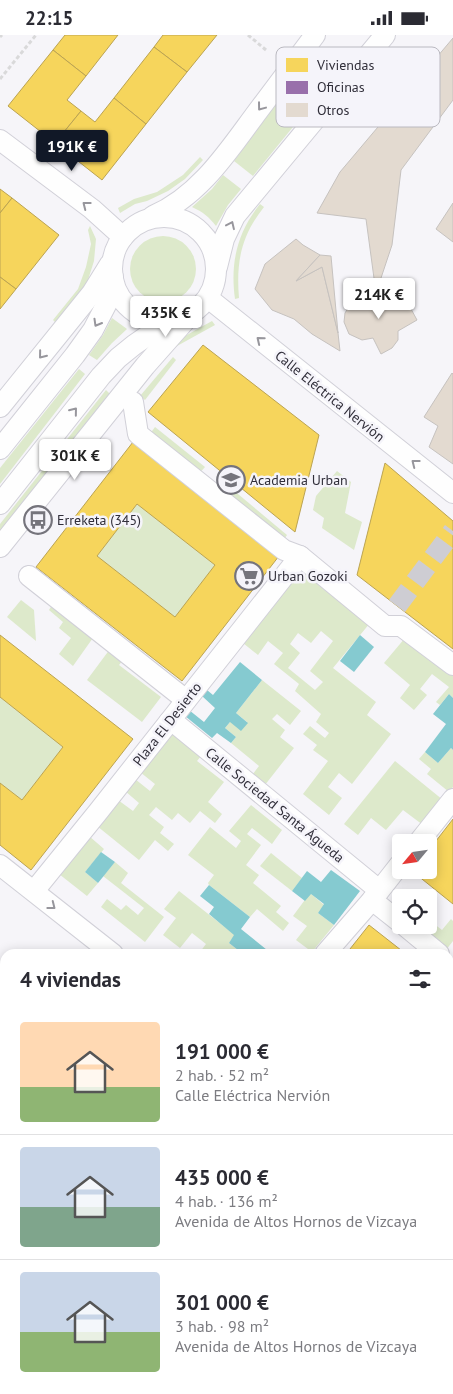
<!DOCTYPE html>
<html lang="es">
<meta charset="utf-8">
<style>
body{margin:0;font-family:"PT Sans",sans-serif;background:#f2f2f3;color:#2b2b33;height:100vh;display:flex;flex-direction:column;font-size:19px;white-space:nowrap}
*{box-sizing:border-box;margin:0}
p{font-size:16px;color:#7c7c81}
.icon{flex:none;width:28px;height:28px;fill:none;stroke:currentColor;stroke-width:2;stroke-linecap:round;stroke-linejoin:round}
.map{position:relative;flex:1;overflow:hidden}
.side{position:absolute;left:0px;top:914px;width:454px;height:446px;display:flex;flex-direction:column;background:#fff;border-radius:15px 15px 0 0;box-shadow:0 2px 12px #0003}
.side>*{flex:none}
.needle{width:32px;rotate:241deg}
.tools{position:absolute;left:392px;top:799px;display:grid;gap:10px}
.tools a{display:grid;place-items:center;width:45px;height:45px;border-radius:5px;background:#fff;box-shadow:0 2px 12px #0003;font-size:25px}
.price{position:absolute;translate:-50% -42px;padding:0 11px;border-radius:5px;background:#fff;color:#222;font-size:16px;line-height:32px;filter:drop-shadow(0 1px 2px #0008)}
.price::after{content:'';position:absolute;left:50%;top:30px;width:15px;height:11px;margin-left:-8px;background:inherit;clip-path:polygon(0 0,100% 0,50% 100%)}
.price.current{background:#111827;color:#fff}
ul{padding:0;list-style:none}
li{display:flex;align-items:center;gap:15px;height:125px;padding:0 20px}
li+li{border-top:1px solid #e1e1e2}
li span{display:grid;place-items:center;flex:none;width:140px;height:100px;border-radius:5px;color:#555}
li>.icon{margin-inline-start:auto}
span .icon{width:60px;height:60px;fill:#fffc;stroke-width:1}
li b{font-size:21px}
h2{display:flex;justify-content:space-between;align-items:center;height:60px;padding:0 20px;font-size:21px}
.status{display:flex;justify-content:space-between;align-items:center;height:35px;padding:0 25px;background:#fff;direction:ltr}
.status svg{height:14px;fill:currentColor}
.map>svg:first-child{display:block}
</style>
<div class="status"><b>22:15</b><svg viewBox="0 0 49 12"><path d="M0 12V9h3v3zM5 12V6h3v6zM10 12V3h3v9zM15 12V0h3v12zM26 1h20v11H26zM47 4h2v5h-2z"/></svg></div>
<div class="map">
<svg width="453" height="1359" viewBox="0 0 453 1359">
<rect width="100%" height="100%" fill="#f6f5f9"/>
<g fill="#dde9cb" fill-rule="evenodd">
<polygon points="303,30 328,49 253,141 234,126"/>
<polygon points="200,122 203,125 185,144 168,156 147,166 135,169 120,178 118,173 134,164 157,157 183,140"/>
<path d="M223,140L241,154L228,170L216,191C209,182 203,177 192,172L212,154Z"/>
<path d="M260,169L264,172C241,201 236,227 239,263L235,264C230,228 237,198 260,169Z"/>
<polygon points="90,191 96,204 94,226 88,245 83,255 56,288 53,285 78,254 86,232 91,209 88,195"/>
<circle cx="163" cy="234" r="33"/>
<polygon points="112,283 127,294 112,308 97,325 89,320 103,300"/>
<polygon points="212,286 215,290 177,311 165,322 138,357 133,353 176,306"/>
<polygon points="173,322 176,325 145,365 140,361"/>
<polygon points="79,334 85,339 0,449 0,433"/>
<polygon points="106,355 110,359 0,499 0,489"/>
<polygon points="155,392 205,432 196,442 147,403"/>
<polygon points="337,436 351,447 345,478 362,487 354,515 322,493 324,483 313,475 316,461"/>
<polygon points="220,444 287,500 281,509 212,455"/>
<polygon points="137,469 215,530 175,582 97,521"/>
<path d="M303,534L370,588L333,633L376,667L367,680L391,699L352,749L339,738L328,752L342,763L329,780L303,759L328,726L313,715L317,710L303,699L310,691L325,703L329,698L316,687L321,679L295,656L299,649L274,629L283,618L268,606L258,620L243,608ZM321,596L333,606L310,636L323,647L315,655L288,633L300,618L290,609L298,598L311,608Z"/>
<polygon points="21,565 34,575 36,606 7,582"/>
<polygon points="54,567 95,600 73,631 59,619 71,603 59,593 63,587 49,575"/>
<polygon points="405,603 453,641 453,663 449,659 440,670 436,667 449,652 432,639 420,654 427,660 414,675 400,663 410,650 384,628"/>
<polygon points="110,614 123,625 119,630 161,662 142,687 87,645"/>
<polygon points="262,645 301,676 290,690 277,679 272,684 285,695 280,702 294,713 261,755 249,744 259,731 231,708 236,702 225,693 230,687 247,687 236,678"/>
<polygon points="0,662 63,712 22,765 0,748"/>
<polygon points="175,693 205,716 197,726 224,747 208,767 222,779 215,788 200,776 190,788 178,778 172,785 156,772 149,780 164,792 160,798 174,809 168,816 155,805 139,825 97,791 118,765 133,776 139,768 125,756 135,744 150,756 155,749 140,737"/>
<polygon points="451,713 453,715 453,752 449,757 427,739 431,734 419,724 425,717 438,728"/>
<polygon points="395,726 443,765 423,790 403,775 386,795 371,783 358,800 344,789"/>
<polygon points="251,770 282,795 272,809 252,793 247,799 261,810 246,830 259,840 253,848 281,871 276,877 289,888 283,896 257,874 250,882 209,850 208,848 214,840 188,820 210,792 236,813 241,806 229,796"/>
<polygon points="89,801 104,814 85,837 98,848 87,861 59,839"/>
<polygon points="271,818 302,843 292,856 260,831"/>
<polygon points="115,827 128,838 121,848 164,882 145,907 101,872 107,864 121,875 126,870 138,880 144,873 103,841"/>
<polygon points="179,856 235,900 229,908 243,919 230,919 224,914 220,919 202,919 200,917 206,909 192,898 180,913 163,900 176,883 164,874"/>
<polygon points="310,858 324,870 318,878 334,890 312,917 296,905 307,891 293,881"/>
<polygon points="451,884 453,886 453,906 446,915 414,890 429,890 429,885 442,895"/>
<polygon points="0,999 5,1003 5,1355 135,1355 135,1359 0,1359"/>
<polygon points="287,1355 335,1355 334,1359 286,1359"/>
</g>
<g fill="#85cad0">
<polygon points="360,600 374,612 354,637 340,626"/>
<polygon points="240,627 262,645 236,678 248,688 241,696 230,687 225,693 236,702 231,708 217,698 212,703 185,681 189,675 204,687 215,673 202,661 207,655 213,660"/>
<polygon points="449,659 453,663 453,715 451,713 438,728 425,717 446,689 433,679"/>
<polygon points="101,817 115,827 98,848 85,837"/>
<polygon points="331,835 360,856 334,890 318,878 324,869 311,859 305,866 292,856 307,836 321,847"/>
<polygon points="209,850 250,882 241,894 272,919 243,919 229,908 234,900 209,879 214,872 200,861"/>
</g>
<g fill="#f6d55c" stroke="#bba352" fill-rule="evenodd">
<polygon points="65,0 118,0 86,41 53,15"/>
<polygon points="163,0 217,0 187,37 154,12"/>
<polygon points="154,12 187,37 146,89 114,63"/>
<polygon points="53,15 86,41 67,65 81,76 55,108 8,71"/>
<polygon points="114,63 146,89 102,145 55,108 81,76 95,87"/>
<polygon points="0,154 12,163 0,178"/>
<polygon points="12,163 59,200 16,254 0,242 0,178"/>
<polygon points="0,242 16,254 0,274"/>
<polygon points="203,310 319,400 295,497 148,377"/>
<path d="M133,407L279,521L182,646L36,532ZM137,469L215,530L175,582L97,521Z"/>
<polygon points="385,428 453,486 453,614 357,540"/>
<polygon points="0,600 133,704 31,835 0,810 0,748 22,765 63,712 0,662"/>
<polygon points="453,784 453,869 412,836 413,835 429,835 429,815"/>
<polygon points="369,890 406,919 346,919"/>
<polygon points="449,953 453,956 453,966 449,972"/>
<polygon points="453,966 453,1011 449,1011 449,972"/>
<polygon points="449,1095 453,1099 453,1110 449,1115"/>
<polygon points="453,1110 453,1152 449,1149 449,1115"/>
<polygon points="449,1254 453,1256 453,1318 449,1315"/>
<polygon points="449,1343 453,1345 453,1359 419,1359 419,1355 449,1355"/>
<polygon points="207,1355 262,1355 261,1359 207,1359"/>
</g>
<polygon fill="#9970ab" stroke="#7a5c89" points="0,1179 5,1179 5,1355 64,1355 63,1359 0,1359"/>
<g fill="#e3dad0" stroke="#c6c2bf">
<polygon points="453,3 453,65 401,135 392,210 376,258 366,184 317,178 340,137"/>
<polygon points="453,168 453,207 436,194"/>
<polygon points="296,204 303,210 320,220 296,246 322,232 338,298 340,316 312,299 294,284 272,275 255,254 265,229"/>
<polygon points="320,220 331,221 338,298 322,232 296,246"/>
<polygon points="376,258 385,263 390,269 404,261 417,285 398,296 398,305 392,313 381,319 373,303 362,305 349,299 344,287 345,278 350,270 360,263"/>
<polygon points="452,338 453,339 453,429 429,412 438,391 424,382"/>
</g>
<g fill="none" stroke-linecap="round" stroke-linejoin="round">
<polyline stroke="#cecdd3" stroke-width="20" stroke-dasharray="20 10" stroke-linecap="butt" points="397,571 453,496"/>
<defs>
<g id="lane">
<polyline points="0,1086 5,1087"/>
<polyline points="0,1146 5,1147"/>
<polyline points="103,1359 104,1355"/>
</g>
<g id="street">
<polyline points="0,105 92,174 123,202"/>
<path d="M153,181C198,162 227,118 255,80C275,53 295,27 315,0"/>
<circle cx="164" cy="234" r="52"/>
<polyline points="217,232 224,204 235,181 385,0"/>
<polyline points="208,263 453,458"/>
<polyline points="133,367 138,399 284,515 300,521 385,591 401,591 453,630"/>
<polyline points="0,372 92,258 110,229"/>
<polyline points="0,414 75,320 93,295 107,268 113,242"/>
<polyline points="0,469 101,341 118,323 134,310 147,301 175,286"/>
<polyline points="0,512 145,331 191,279"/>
<polyline points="29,541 186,665"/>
<polyline points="169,687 176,689 379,855"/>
<polyline points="418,808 453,764"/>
<polyline points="0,830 113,919"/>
<polyline points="34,856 98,777 300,521"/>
<polyline points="372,865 401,888"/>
<polyline points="404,890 439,919"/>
<polyline points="325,919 372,865 401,828"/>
<polyline points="0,999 5,1003"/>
<polyline points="449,1181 453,1185"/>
<polyline points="449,1328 453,1330"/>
<polyline points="171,1359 172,1355"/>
</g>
</defs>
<use href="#lane" stroke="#d1d0d8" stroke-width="12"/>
<use href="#street" stroke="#d1d0d8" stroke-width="22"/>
<g stroke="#d9d9da" stroke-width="3" stroke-dasharray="4 2.5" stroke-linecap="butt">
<polyline points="248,0 266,15"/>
<polyline points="0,2 2,0"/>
<polyline points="0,44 36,0"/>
</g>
<use href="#lane" stroke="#fefefe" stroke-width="10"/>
<use href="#street" stroke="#fefefe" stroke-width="20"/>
</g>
<defs><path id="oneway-chevron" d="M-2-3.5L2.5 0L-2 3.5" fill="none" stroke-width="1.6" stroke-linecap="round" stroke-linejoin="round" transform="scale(1.25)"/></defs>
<g stroke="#97969c">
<use href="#oneway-chevron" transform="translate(261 72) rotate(127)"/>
<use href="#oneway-chevron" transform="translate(86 170) rotate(-142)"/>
<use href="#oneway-chevron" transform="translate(231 190) rotate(-65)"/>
<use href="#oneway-chevron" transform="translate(97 288) rotate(120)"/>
<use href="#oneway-chevron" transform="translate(260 305) rotate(-141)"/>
<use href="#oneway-chevron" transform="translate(42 320) rotate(129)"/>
<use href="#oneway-chevron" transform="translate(74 376) rotate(-51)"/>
<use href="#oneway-chevron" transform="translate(415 428) rotate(-142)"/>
<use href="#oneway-chevron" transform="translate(52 871) rotate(38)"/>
</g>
<defs>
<symbol id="school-ring" viewBox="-11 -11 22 22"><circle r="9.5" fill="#f5f4fa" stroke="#75747c" stroke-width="1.5"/><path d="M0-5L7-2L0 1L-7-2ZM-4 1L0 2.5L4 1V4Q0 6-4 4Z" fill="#75747c"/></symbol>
<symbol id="bus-ring" viewBox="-11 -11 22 22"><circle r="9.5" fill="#f5f4fa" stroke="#75747c" stroke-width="1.5"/><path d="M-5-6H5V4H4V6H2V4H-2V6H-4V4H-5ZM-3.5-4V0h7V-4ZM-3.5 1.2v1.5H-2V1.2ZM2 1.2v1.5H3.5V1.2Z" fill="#75747c"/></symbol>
<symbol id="supermarket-ring" viewBox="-11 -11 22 22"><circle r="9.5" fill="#f5f4fa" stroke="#75747c" stroke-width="1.5"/><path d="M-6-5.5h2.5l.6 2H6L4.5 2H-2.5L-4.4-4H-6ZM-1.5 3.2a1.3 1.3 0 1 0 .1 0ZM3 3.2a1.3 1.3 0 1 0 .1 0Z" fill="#75747c"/></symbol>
</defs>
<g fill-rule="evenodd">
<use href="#school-ring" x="215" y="429" width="32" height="32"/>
<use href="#bus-ring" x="22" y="469" width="32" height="32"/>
<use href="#supermarket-ring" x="233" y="525" width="32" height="32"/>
</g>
<g text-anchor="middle" stroke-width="5" stroke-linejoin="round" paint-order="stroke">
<g font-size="14" fill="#302e39" stroke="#f5f4fa">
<text transform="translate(330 361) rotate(39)" y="5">Calle Eléctrica Nervión</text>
<text transform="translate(167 689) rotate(-52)" y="5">Plaza El Desierto</text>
<text transform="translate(275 770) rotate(39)" y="5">Calle Sociedad Santa Águeda</text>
</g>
<g font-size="14" fill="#302e39" stroke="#f5f4fa" text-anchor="start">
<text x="250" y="450">Academia Urban</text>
<text x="57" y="490">Erreketa (345)</text>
<text x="268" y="546">Urban Gozoki</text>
</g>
</g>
<rect x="276" y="12" width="164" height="80" rx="8" fill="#f5f4fa" stroke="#bab9c0" stroke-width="1"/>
<rect x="286" y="23" width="22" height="14" fill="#f6d55c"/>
<rect x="286" y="46" width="22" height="13" fill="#9970ab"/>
<rect x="286" y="68" width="22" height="14" fill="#e3dad0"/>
<g font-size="14" fill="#302e39">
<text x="317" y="35">Viviendas</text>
<text x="317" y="57">Oficinas</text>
<text x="317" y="80">Otros</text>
</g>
</svg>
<div class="tools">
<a><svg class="needle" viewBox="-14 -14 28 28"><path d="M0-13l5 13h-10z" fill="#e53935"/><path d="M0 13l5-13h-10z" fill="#7c7c81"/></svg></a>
<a><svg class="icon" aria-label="locate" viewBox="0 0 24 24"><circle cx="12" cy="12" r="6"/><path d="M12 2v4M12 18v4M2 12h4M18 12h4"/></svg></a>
</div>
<b class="price current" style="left:72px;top:137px">191K €</b>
<b class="price" style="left:379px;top:285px">214K €</b>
<b class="price" style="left:166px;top:303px">435K €</b>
<b class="price" style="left:75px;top:446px">301K €</b>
<section class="side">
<h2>4 viviendas<svg class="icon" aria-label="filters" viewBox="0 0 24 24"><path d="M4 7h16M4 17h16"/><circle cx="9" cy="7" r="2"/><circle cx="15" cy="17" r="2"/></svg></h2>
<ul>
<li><span style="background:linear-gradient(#ffd9b3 65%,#8fb573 0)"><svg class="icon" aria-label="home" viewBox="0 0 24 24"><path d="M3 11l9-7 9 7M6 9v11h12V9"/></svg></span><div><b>191 000 €</b><p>2 hab. · 52 m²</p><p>Calle Eléctrica Nervión</p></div></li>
<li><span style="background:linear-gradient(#c9d6e8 60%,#7fa58c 0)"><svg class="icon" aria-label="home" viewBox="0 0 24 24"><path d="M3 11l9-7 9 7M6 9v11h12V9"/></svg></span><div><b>435 000 €</b><p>4 hab. · 136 m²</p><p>Avenida de Altos Hornos de Vizcaya</p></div></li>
<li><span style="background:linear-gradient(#c9d6e8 60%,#8fb573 0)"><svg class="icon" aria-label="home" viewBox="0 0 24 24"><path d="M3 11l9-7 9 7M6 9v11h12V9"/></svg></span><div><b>301 000 €</b><p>3 hab. · 98 m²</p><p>Avenida de Altos Hornos de Vizcaya</p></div></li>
</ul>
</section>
</div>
